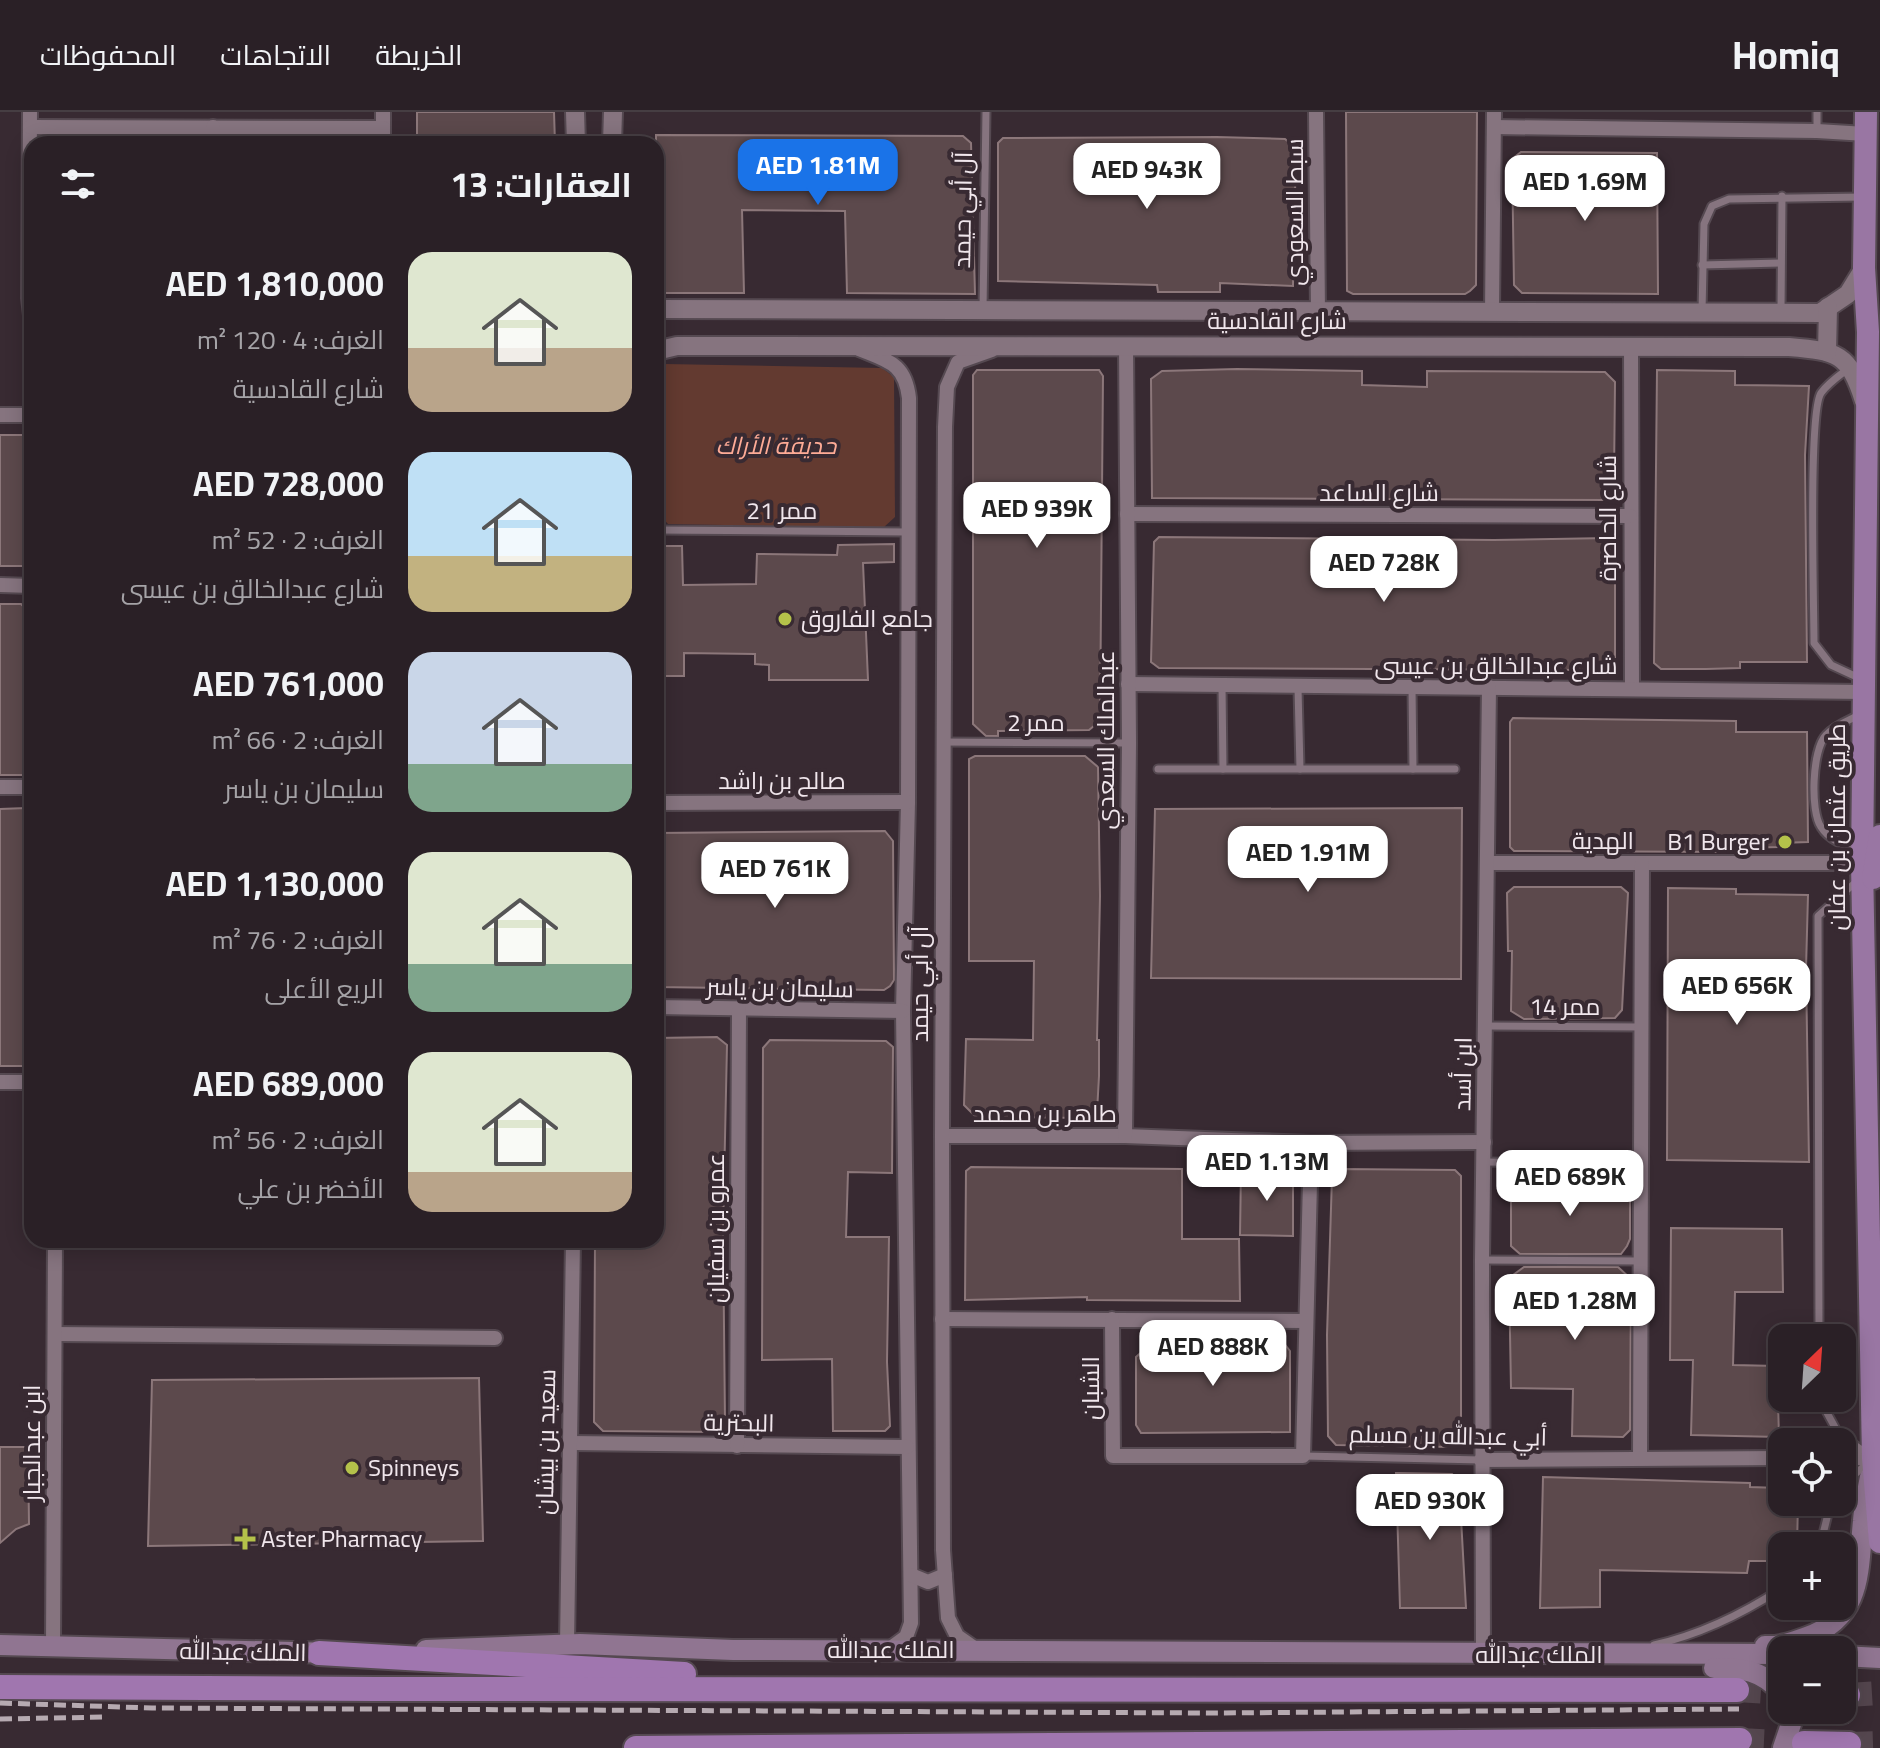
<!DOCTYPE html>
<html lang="ar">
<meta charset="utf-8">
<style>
body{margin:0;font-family:Georgia,Cairo,serif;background:#32282e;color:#f1f3f6;direction:rtl;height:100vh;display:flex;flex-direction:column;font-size:30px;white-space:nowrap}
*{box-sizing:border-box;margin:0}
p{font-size:26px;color:#a5a3a7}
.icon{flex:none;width:44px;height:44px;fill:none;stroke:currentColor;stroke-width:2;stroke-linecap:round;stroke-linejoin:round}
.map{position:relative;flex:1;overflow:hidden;direction:ltr}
.panel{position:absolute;left:24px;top:24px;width:640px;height:1112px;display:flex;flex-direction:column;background:#2a2026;border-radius:24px;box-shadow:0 4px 20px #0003,0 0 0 2px #463e43;direction:rtl}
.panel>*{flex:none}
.needle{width:52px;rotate:25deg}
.controls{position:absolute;left:1768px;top:1212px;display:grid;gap:16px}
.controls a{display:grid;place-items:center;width:88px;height:88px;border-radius:16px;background:#2a2026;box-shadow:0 4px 20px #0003,0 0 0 2px #463e43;font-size:40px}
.price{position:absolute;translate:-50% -68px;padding:0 18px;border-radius:16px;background:#fff;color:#222;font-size:26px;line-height:52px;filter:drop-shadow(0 2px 4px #0008)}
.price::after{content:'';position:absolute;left:50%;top:48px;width:24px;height:18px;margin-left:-12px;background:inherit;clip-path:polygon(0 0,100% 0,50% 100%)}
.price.current{background:#1a73e8;color:#fff}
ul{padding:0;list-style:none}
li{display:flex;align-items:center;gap:24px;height:200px;padding:0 32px}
li span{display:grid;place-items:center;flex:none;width:224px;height:160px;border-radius:24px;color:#555}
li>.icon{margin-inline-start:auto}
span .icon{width:96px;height:96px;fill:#fffc;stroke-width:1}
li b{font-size:34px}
h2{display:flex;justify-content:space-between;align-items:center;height:96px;padding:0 32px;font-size:34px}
header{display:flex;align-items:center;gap:48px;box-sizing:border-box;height:112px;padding:0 40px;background:#2a2026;border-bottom:2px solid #463e43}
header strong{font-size:38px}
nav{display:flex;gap:44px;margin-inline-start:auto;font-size:28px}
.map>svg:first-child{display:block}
</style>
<header>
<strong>Homiq</strong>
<nav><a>الخريطة</a><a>الاتجاهات</a><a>المحفوظات</a></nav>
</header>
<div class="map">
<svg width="1880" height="1636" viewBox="0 0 1880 1636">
<rect width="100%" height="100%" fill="#382a32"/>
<polygon fill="#633a30" points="664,252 882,256 894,265 895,405 883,416 668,412 658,401 656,261"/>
<g fill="#5c494c" stroke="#8c777a" stroke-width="2">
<polygon points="417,0 554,0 555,32 417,32"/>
<polygon points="1346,0 1477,0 1476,173 1470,179 1465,182 1353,182 1347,179"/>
<polygon points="656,23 963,24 971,31 975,182 847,181 845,99 742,98 744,181 656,181"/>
<polygon points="1217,25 1285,27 1296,36 1293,174 1220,171 1220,180 1158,180 1157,173 998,169 998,31 1003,26"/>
<polygon points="1521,40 1657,41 1658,182 1522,181 1514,173 1512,47"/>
<polygon points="1237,257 1362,259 1362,273 1427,275 1427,259 1605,260 1615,270 1614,366 1607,365 1609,388 1152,386 1151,267 1162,259"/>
<polygon points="977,258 1099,258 1103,264 1100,609 1089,618 998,619 998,624 986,624 973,612 973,263"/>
<polygon points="1657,258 1735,259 1735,273 1809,274 1805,343 1807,550 1740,550 1740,556 1706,557 1661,557 1654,551"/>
<polygon points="0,323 27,323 31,328 32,446 28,454 0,454"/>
<polygon points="1159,425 1494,428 1608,426 1615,433 1615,549 1607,558 1159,556 1151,550 1154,430"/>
<polygon points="894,432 894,450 863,451 868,568 769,568 769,553 755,552 755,542 684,541 684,564 656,564 656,434 682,434 683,473 756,472 757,442 837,443 838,433"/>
<polygon points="0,492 21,492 32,503 32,657 24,663 0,663"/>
<polygon points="1513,606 1736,609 1736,620 1807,620 1808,730 1779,731 1779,735 1735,736 1735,740 1514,739 1510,735 1510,610"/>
<polygon points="975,644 1085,644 1098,655 1100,784 1097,928 1099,928 1099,964 1097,1000 1089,1006 976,1005 964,993 966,927 1033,928 1034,849 969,849 969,647"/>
<polygon points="26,696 32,702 32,954 0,954 0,697"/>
<polygon points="1462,696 1461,867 1151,866 1155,697"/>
<polygon points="885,719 893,729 894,868 890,874 884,878 656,875 656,721"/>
<polygon points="1514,775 1621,775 1628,781 1622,898 1615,906 1524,907 1511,899 1512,839 1508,839 1507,781"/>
<polygon points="1668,776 1736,777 1736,782 1808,783 1806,857 1809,1050 1667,1048"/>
<polygon points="717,925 727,933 723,1119 725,1310 716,1320 603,1319 594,1310 595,1128 656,1128 656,926"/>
<polygon points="770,928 886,929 893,935 892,1061 848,1060 846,1125 889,1125 887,1250 890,1314 885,1319 833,1319 832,1247 762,1248 763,936"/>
<polygon points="971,1055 1182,1057 1182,1127 1239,1127 1240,1189 1087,1188 1087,1185 965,1188 966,1059"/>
<polygon points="1241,1057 1286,1058 1293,1065 1293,1124 1240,1123"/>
<polygon points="1339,1057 1455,1058 1461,1064 1461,1328 1452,1335 1336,1333 1328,1324 1327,1223 1332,1065"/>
<polygon points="1511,1070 1626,1071 1630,1076 1630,1127 1627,1134 1621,1142 1520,1142 1511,1134"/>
<polygon points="1671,1116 1782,1117 1783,1180 1735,1180 1733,1253 1777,1254 1779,1325 1691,1323 1693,1248 1670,1248"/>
<polygon points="1524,1155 1618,1155 1631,1167 1630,1318 1623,1325 1572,1324 1573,1277 1511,1276 1509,1166"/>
<polygon points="1153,1230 1283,1230 1290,1239 1290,1320 1141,1321 1136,1313 1136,1245"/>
<polygon points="479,1266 483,1429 148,1434 152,1268"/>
<polygon points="0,1335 28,1335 29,1412 16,1417 0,1431"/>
<polygon points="1396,1361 1452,1362 1459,1370 1466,1496 1400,1496"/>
<polygon points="1543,1365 1750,1371 1750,1375 1782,1376 1782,1390 1798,1390 1797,1434 1782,1434 1782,1449 1749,1449 1747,1461 1600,1458 1600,1495 1540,1496"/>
</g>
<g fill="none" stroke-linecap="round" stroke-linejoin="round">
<g stroke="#54464e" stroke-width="24" stroke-dasharray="24 12" stroke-linecap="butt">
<polyline points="1737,1578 1782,1581"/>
<polyline points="1848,1583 1880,1581"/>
<polyline points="1740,1628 1804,1631"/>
<polyline points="1849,1632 1880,1631"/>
</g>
<defs>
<g id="service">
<polyline points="1817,18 1817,0"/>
<polyline points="1702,153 1780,151"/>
<polyline points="983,197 986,0"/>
<polyline points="1781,198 1782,84"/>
<polyline points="1702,199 1704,112 1712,94 1729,87 1863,85"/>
<path d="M1849,256C1840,263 1828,271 1821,281C1808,301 1814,494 1814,531L1831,553L1859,566"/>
<polyline points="656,418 908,420"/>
<polyline points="1222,574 1223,657"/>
<polyline points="1298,576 1300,657"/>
<polyline points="1412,576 1413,657"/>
<polyline points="943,630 1129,631"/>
<polyline points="1158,657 1455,657"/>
<path d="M1858,739C1845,734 1829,728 1821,715C1810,699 1812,638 1826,623C1834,614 1849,608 1859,603"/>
<polyline points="1486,914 1641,915"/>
<polyline points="1484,1050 1642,1052"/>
<polyline points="1482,1148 1639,1149"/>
<polyline points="1819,1226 1818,804 1857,769"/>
<polyline points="1819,1286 1838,1321 1873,1346 1842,1374"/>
<polyline points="1304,1344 1481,1348"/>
<polyline points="1820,1434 1831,1390"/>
<path d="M1654,1533C1701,1522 1741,1503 1782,1476"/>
</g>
<g id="minor">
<polyline points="30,0 29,186 32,212"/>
<polyline points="383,0 383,32"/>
<polyline points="1316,0 1318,201"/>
<polyline points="30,15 383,16"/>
<polyline points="1494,15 1817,19 1866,22"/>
<polyline points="213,32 213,15"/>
<polyline points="1492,200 1494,0"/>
<polyline points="1631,235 1632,576"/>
<path d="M859,237C888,249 905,251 909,286L908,690L903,899L911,1511L906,1525L887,1539"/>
<polyline points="0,303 32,303"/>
<polyline points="1127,402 1630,404"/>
<polyline points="0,473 32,474"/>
<polyline points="1128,572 1864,580"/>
<polyline points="0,675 32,675"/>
<polyline points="656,691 908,690"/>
<polyline points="1487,751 1862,751"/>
<polyline points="656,895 903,899"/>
<polyline points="0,970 32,970"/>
<polyline points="942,1024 1125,1024 1311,1031 1484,1030"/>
<polyline points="1125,1024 1129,631 1126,233"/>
<polyline points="942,1207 1306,1209"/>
<polyline points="1112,1207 1113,1344 1303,1344 1311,1031"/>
<polyline points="55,1222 495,1226"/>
<polyline points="571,1331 907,1335"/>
<polyline points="737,1334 739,898"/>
<polyline points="1640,1346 1642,752"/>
<polyline points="1842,1346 1873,1346"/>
<polyline points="1481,1348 1782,1346"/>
<polyline points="911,1463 928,1470 945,1463"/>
<polyline points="567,1533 573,1128"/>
<polyline points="53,1535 55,1128"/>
<polyline points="977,1538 957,1524 948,1506 943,1438 942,1024 945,315 947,275 958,250 992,238"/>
<polyline points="1483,1543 1482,1148 1489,575"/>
</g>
<g id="tertiary">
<polyline points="575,0 576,32"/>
<polyline points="612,32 613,0"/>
<polyline points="656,197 1820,201 1848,182 1864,156"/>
<path d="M656,239L677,234L1789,235C1837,239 1849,241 1864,289"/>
<polyline points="1827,240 1828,195"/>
</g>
<g id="secondary">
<polyline points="0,1533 334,1541"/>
<path d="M1765,1534C1780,1535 1793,1530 1807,1525C1863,1505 1858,1458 1863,1409C1864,1395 1867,1380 1870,1365"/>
<polyline points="426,1538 580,1532 733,1538 1782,1542"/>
<polyline points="1842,1544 1880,1546"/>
<path d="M1714,1556C1743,1556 1762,1558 1782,1581"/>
<polyline points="1783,1636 1791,1612 1789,1598"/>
</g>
<g id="primary">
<polyline points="1866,0 1864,156 1868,220 1862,751 1873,1346 1880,1430"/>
<polyline points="1873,766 1880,724"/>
</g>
<g id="trunk">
<polyline points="319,1541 684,1562"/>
<polyline points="0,1575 376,1577 1737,1578"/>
<polyline points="1842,1583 1848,1583"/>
<polyline points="1804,1631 1849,1632"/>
<polyline points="636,1636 1740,1628"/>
</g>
</defs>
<use href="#service" stroke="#554951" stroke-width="11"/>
<use href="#minor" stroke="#554951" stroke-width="18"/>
<use href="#tertiary" stroke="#554951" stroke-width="22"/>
<use href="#secondary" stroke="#554951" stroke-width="24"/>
<use href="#primary" stroke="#554951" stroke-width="26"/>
<use href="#trunk" stroke="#554951" stroke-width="28"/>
<use href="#service" stroke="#86747f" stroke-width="7"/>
<use href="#minor" stroke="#86747f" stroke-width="14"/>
<use href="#tertiary" stroke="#86747f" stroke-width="18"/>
<use href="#secondary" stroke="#907591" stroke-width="20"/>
<use href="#primary" stroke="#9976a3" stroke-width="22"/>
<use href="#trunk" stroke="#a076af" stroke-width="24"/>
<g stroke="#b6aab1" stroke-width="5" stroke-dasharray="12 6" stroke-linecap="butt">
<polyline points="0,1591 152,1596 1211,1601 1739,1597"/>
<polyline points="1842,1596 1849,1596"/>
<polyline points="0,1607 108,1605"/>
<polyline points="1801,1609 1850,1609"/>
</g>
</g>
<g fill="#b4c24a" stroke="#382a32" stroke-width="3">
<circle cx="785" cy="507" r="8"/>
<circle cx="1785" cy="730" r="8"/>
<circle cx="352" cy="1356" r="8"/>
<path d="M241 1415h8v8h8v8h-8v8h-8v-8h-8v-8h8z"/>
</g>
<g text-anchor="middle" stroke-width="8" stroke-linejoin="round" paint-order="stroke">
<g font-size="24" fill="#f0e6ec" stroke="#382a32">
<text transform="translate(963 98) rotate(-89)" y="8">آل أبي حيمد</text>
<text transform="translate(1295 100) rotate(-90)" y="8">سبط السعودي</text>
<text x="1277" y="217">شارع القادسية</text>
<text x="1379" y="389">شارع الساعد</text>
<text x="782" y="407">ممر 21</text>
<text transform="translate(1608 406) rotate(-90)" y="8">شارع الحاصرة</text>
<text x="1496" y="562">شارع عبدالخالق بن عيسى</text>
<text x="1036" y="619">ممر 2</text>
<text transform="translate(1106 628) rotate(-90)" y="8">عبدالملك السعدي</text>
<text x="782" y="677">صالح بن راشد</text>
<text transform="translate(1837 715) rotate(-90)" y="8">طريق عثمان بن عفان</text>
<text x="1603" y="737">الهدية</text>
<text transform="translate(920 872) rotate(-90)" y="8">آل أبي حيمد</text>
<text transform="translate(780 876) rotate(1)" y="8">سليمان بن ياسر</text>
<text x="1565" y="903">ممر 14</text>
<text transform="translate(1463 962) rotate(-89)" y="8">ابن أسد</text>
<text x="1045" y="1010">طاهر بن محمد</text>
<text transform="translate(716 1116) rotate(-90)" y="8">عمرو بن سفيان</text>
<text transform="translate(1091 1276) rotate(-90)" y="8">الشبان</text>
<text transform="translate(739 1311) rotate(1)" y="8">البحترية</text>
<text transform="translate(1448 1324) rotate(1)" y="8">أبي عبدالله بن مسلم</text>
<text transform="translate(546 1330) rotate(-89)" y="8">سعيد بن بيشان</text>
<text transform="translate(32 1331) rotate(-90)" y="8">ابن عبدالجبار</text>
<text x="891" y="1546">الملك عبدالله</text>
<text transform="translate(243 1540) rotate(1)" y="8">الملك عبدالله</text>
<text x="1539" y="1551">الملك عبدالله</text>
</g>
<g font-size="24" font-style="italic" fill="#feab96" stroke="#382a32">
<text x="776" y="342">حديقة الأراك</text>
</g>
<g font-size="24" fill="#f0e6ec" stroke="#382a32" text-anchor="start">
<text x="801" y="515">جامع الفاروق</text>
<text x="1769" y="738" text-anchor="end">B1 Burger</text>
<text x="368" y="1364">Spinneys</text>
<text x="261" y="1435">Aster Pharmacy</text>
</g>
</g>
</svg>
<div class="controls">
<a><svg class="needle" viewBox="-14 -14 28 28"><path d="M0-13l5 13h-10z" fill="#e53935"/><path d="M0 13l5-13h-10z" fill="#a5a3a7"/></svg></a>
<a><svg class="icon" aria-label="locate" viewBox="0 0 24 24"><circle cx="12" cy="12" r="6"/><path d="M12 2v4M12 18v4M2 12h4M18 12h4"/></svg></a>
<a>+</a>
<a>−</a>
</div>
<b class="price current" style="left:818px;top:95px">AED 1.81M</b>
<b class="price" style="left:1147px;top:99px">AED 943K</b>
<b class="price" style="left:1585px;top:111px">AED 1.69M</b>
<b class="price" style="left:1037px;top:438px">AED 939K</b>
<b class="price" style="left:1384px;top:492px">AED 728K</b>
<b class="price" style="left:1308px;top:782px">AED 1.91M</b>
<b class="price" style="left:775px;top:798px">AED 761K</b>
<b class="price" style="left:1737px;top:915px">AED 656K</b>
<b class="price" style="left:1267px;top:1091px">AED 1.13M</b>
<b class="price" style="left:1570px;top:1106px">AED 689K</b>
<b class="price" style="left:1575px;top:1230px">AED 1.28M</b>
<b class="price" style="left:1213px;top:1276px">AED 888K</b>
<b class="price" style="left:1430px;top:1430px">AED 930K</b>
<section class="panel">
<h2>العقارات: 13<svg class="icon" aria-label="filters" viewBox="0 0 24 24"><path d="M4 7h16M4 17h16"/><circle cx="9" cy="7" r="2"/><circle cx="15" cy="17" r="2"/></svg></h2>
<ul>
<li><span style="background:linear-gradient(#dfe7d0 60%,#b9a48a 0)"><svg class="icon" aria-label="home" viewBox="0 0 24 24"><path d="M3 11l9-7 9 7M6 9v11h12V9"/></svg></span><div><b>AED 1,810,000</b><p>الغرف: 4 · 120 m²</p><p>شارع القادسية</p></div></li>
<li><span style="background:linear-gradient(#bfe0f5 65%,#c2b280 0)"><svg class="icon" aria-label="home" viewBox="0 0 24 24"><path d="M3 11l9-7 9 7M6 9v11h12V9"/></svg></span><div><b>AED 728,000</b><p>الغرف: 2 · 52 m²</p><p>شارع عبدالخالق بن عيسى</p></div></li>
<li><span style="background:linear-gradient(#c9d6e8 70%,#7fa58c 0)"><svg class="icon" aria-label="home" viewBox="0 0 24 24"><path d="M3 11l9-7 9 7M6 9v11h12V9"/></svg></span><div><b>AED 761,000</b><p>الغرف: 2 · 66 m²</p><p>سليمان بن ياسر</p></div></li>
<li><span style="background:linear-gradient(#dfe7d0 70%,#7fa58c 0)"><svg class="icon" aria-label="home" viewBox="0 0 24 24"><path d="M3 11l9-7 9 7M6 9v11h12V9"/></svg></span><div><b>AED 1,130,000</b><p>الغرف: 2 · 76 m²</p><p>الريع الأعلى</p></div></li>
<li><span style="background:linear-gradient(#dfe7d0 75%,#b9a48a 0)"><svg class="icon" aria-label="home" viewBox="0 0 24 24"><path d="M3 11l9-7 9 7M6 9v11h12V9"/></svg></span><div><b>AED 689,000</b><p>الغرف: 2 · 56 m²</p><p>الأخضر بن علي</p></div></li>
</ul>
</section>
</div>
